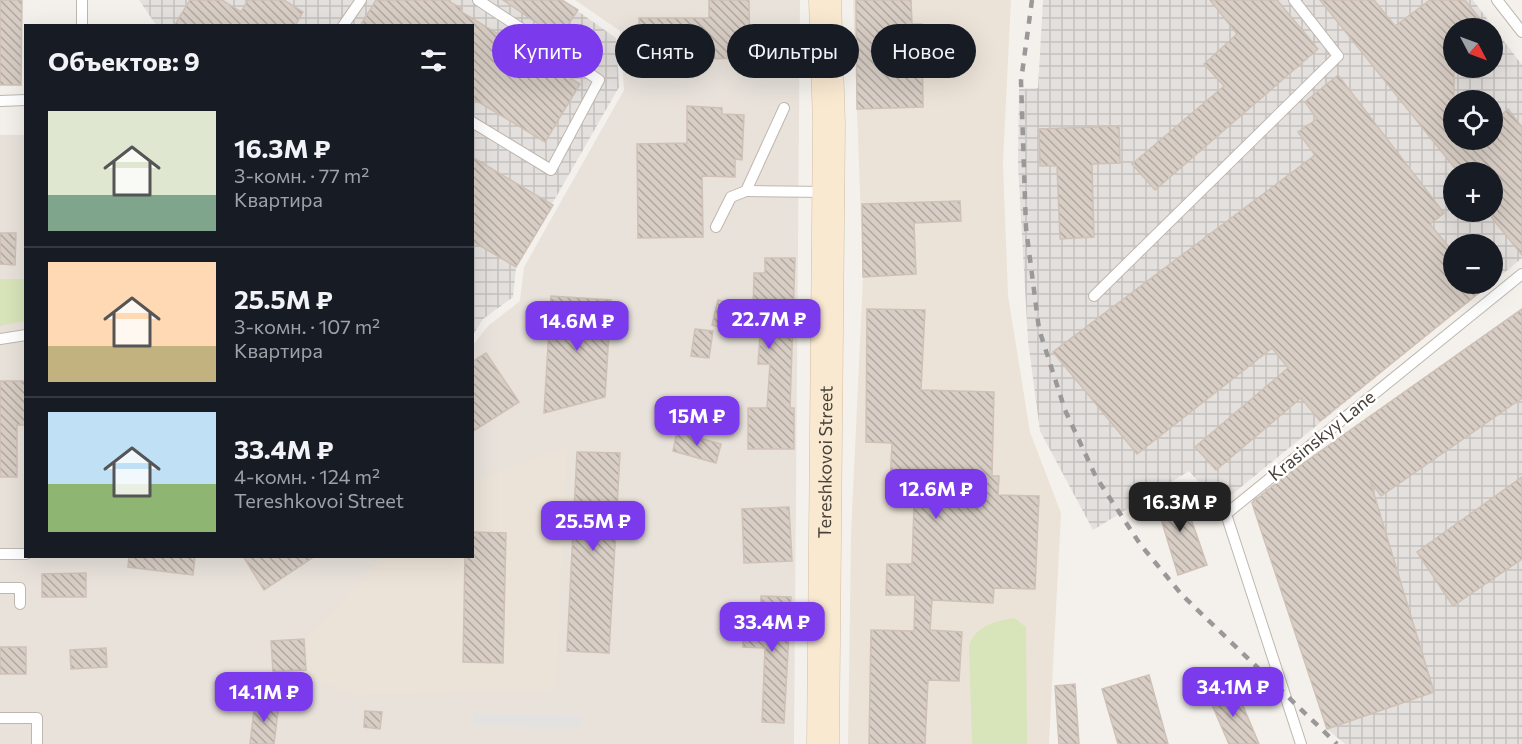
<!DOCTYPE html>
<html lang="ru">
<meta charset="utf-8">
<style>
body{margin:0;font-family:Commissioner,sans-serif;background:#242831;color:#f1f3f6;height:100vh;display:flex;flex-direction:column;font-size:22px;white-space:nowrap}
*{box-sizing:border-box;margin:0}
p{font-size:20px;color:#9ea1a6}
.icon{flex:none;width:33px;height:33px;fill:none;stroke:currentColor;stroke-width:2;stroke-linecap:round;stroke-linejoin:round}
.map{position:relative;flex:1;overflow:hidden}
.drawer{position:absolute;left:24px;top:24px;width:450px;height:534px;display:flex;flex-direction:column;background:#171b24;border-radius:0px;box-shadow:0 6px 24px #0002}
.drawer>*{flex:none}
.banner{position:absolute;left:492px;top:24px;width:570px;height:54px;display:flex;gap:12px}
.needle{width:39px;rotate:131deg}
.buttons{position:absolute;left:1443px;top:18px;display:grid;gap:12px}
.buttons a{display:grid;place-items:center;width:60px;height:60px;border-radius:50%;background:#171b24;box-shadow:0 6px 24px #0002;font-size:30px}
.price{position:absolute;translate:-50% -51px;padding:0 14px;border-radius:12px;background:#7c3aed;color:#fff;font-size:20px;line-height:39px;filter:drop-shadow(0 2px 3px #0008)}
.price::after{content:'';position:absolute;left:50%;top:36px;width:18px;height:14px;margin-left:-9px;background:inherit;clip-path:polygon(0 0,100% 0,50% 100%)}
.price.current{background:#222;color:#fff}
ul{padding:0;list-style:none}
li{display:flex;align-items:center;gap:18px;height:150px;padding:0 24px}
li+li{border-top:2px solid #363941}
li span{display:grid;place-items:center;flex:none;width:168px;height:120px;border-radius:0px;color:#555}
li>.icon{margin-inline-start:auto}
span .icon{width:72px;height:72px;fill:#fffc;stroke-width:1}
li b{font-size:26px}
h2{display:flex;justify-content:space-between;align-items:center;height:72px;padding:0 24px;font-size:26px}
.pill{padding:0 21px;border-radius:27px;background:#171b24;box-shadow:0 6px 24px #0002;font-size:21px;line-height:54px}
.pill.current{background:#7c3aed;color:#fff}
.map>svg:first-child{display:block}
</style>
<div class="map">
<svg width="1522" height="744" viewBox="0 0 1522 744">
<defs>
<pattern id="industrial-grid" width="8" height="8" patternUnits="userSpaceOnUse" patternTransform="scale(1.5)"><rect width="8" height="8" fill="#e4e0dd"/><path d="M0 4h8M4 0v8" fill="none" stroke="#c5c1be"/></pattern>
<pattern id="building-back-hatch" width="6" height="6" patternUnits="userSpaceOnUse" patternTransform="scale(1.5)"><rect width="6" height="6" fill="#d8cec5"/><path d="M-1 5l2 2M0 0l6 6M5-1l2 2" fill="none" stroke="#b1a9a1"/></pattern>
</defs>
<rect width="100%" height="100%" fill="#f4f1ec"/>
<polygon fill="#e8e2db" points="575,0 800,0 794,744 0,744 0,135 25,135 26,556 472,556 473,345 488,326 520,301 524,267 624,90 620,31"/>
<g fill="url(#industrial-grid)" fill-rule="evenodd">
<polygon points="139,0 562,0 616,38 619,87 516,267 513,297 483,319 473,335 472,26 156,25"/>
<path d="M1043,0H1473L1522,65V258L1493,282L1492,244H1454V284H1490L1219,505L1189,471L1093,530L1040,431L1028,341L1018,165L1019,89L1038,88ZM1454,28H1492V68H1454ZM1454,100H1492V140H1454ZM1454,172H1492V212H1454Z"/>
<polygon points="1522,309 1522,744 1345,744 1327,729 1251,500"/>
</g>
<g fill="#ece3d8">
<polygon points="853,0 1011,0 1003,162 1008,295 1030,432 1061,513 1049,744 848,744 851,534 863,277"/>
<polygon points="567,447 556,690 353,695 308,677 306,638 383,557 472,556 473,481"/>
</g>
<g fill="#d8e4b9">
<polygon points="0,279 25,279 25,321 0,326"/>
<path d="M1014,618L1026,627L1027,744H972L969,645C976,626 995,621 1014,618Z"/>
</g>
<polygon fill="#e4e2e0" points="474,713 581,716 581,728 474,725"/>
<g fill="url(#building-back-hatch)" stroke="#cfc1b6" stroke-width="1.5">
<polygon points="0,0 22,0 21,85 0,85"/>
<polygon points="190,0 222,0 241,12 248,0 284,0 303,12 295,26 174,26"/>
<polygon points="376,0 447,0 462,9 460,11 580,84 545,142 472,98 472,26 360,26"/>
<polygon points="503,0 562,0 578,10 559,38"/>
<polygon points="709,0 749,0 750,58 640,60 639,18 709,18"/>
<polygon points="856,0 911,0 912,24 922,24 923,107 857,109"/>
<polygon points="1210,0 1277,0 1318,49 1155,190 1132,164 1224,86 1204,64 1237,34"/>
<polygon points="1320,0 1374,0 1395,26 1430,0 1465,0 1487,28 1454,28 1454,140 1492,140 1492,113 1497,119 1508,109 1522,127 1522,255 1492,218 1492,172 1458,172"/>
<polygon points="1338,75 1444,213 1430,224 1454,253 1454,284 1490,284 1320,421 1301,398 1216,470 1195,447 1288,368 1272,348 1137,454 1053,352 1315,155 1298,132 1317,119 1305,102"/>
<polygon points="687,106 722,108 722,114 744,115 742,160 735,159 735,177 702,176 703,237 638,238 637,144 687,143"/>
<polygon points="1119,126 1120,163 1092,164 1094,237 1060,239 1057,166 1040,166 1039,129"/>
<polygon points="472,157 553,205 516,267 472,241"/>
<polygon points="960,201 961,221 914,223 916,274 863,277 862,204"/>
<polygon points="0,233 16,233 15,265 0,264"/>
<polygon points="765,258 795,258 790,408 794,408 794,449 748,449 748,408 767,408 770,364 758,364 762,309 748,335 712,325 718,300 753,309 754,273 765,273"/>
<polygon points="551,296 611,300 605,397 544,413"/>
<polygon points="867,309 925,310 921,390 994,392 992,476 999,476 998,495 1039,496 1035,589 994,588 993,603 932,600 930,630 962,632 959,681 928,680 925,744 869,744 871,630 914,631 915,595 886,595 887,564 912,564 914,505 889,504 892,443 866,442"/>
<polygon points="1522,309 1522,398 1381,496 1370,481 1434,692 1327,729 1252,503 1281,479"/>
<polygon points="695,329 713,331 709,358 691,356"/>
<polygon points="486,353 519,402 472,432 472,362"/>
<polygon points="0,381 26,381 26,425 17,425 17,477 0,477"/>
<polygon points="677,432 721,444 716,463 673,451"/>
<polygon points="577,452 620,453 609,653 567,651"/>
<polygon points="1522,477 1522,559 1453,606 1417,552"/>
<polygon points="1181,490 1207,565 1178,575 1155,499"/>
<polygon points="789,507 792,561 744,563 742,509"/>
<polygon points="472,532 506,533 503,663 463,662 465,556 472,556"/>
<polygon points="129,556 195,556 193,575 128,567"/>
<polygon points="243,556 315,556 264,590"/>
<polygon points="86,573 86,597 42,597 42,574"/>
<polygon points="761,596 791,597 784,723 762,722 765,648 743,647 743,623 760,624"/>
<polygon points="304,639 306,670 273,672 271,641"/>
<rect x="0" y="647" width="26" height="27"/>
<polygon points="106,648 107,667 71,669 70,650"/>
<polygon points="1149,675 1168,744 1118,744 1102,689"/>
<polygon points="1075,684 1079,744 1059,744 1055,686"/>
<polygon points="1235,687 1259,744 1229,744 1209,698"/>
<polygon points="255,701 279,703 274,744 250,744"/>
<polygon points="365,711 382,712 380,729 364,727"/>
</g>
<g fill="none" stroke-linecap="round" stroke-linejoin="round">
<defs>
<g id="lane">
<polyline points="1497,0 1522,32"/>
<polyline points="82,26 82,0"/>
<polyline points="343,26 361,0"/>
<polyline points="0,101 26,100"/>
<polyline points="472,122 551,170 599,80 478,0"/>
<polyline points="746,191 825,192"/>
<polyline points="716,227 731,197 746,191 784,108"/>
<polyline points="1094,296 1338,56 1294,0"/>
<polyline points="0,339 26,335"/>
<polyline points="0,554 26,554"/>
<polyline points="0,588 20,588 20,604"/>
<polyline points="0,718 37,718 37,744"/>
<polyline points="1301,744 1226,514 1522,274"/>
</g>
<g id="secondary">
<path id="s1" d="M823,744L829,124L825,0"/>
</g>
</defs>
<use href="#lane" stroke="#bfb7af" stroke-width="12"/>
<use href="#secondary" stroke="#d2bea2" stroke-width="33"/>
<use href="#lane" stroke="#fff" stroke-width="10"/>
<use href="#secondary" stroke="#fae9d1" stroke-width="32"/>
<polyline stroke="#999" stroke-width="4.5" stroke-dasharray="8 8" stroke-linecap="butt" points="1032,0 1021,81 1026,228 1039,329 1065,410 1096,477 1140,544 1182,595 1337,744"/>
</g>
<g text-anchor="middle" stroke-width="5" stroke-linejoin="round" paint-order="stroke">
<g font-size="18" fill="#48413a" stroke="#fff">
<text transform="translate(1322 436) rotate(-39)" y="6">Krasinskyy Lane</text>
<text dy="6" stroke="none"><textPath href="#s1" startOffset="282">Tereshkovoi Street</textPath></text>
</g>
</g>
</svg>
<div class="buttons">
<a><svg class="needle" viewBox="-14 -14 28 28"><path d="M0-13l5 13h-10z" fill="#e53935"/><path d="M0 13l5-13h-10z" fill="#9ea1a6"/></svg></a>
<a><svg class="icon" aria-label="locate" viewBox="0 0 24 24"><circle cx="12" cy="12" r="6"/><path d="M12 2v4M12 18v4M2 12h4M18 12h4"/></svg></a>
<a>+</a>
<a>−</a>
</div>
<b class="price" style="left:769px;top:350px">22.7M ₽</b>
<b class="price" style="left:577px;top:352px">14.6M ₽</b>
<b class="price" style="left:697px;top:447px">15M ₽</b>
<b class="price" style="left:936px;top:520px">12.6M ₽</b>
<b class="price current" style="left:1180px;top:533px">16.3M ₽</b>
<b class="price" style="left:593px;top:552px">25.5M ₽</b>
<b class="price" style="left:772px;top:653px">33.4M ₽</b>
<b class="price" style="left:1233px;top:718px">34.1M ₽</b>
<b class="price" style="left:264px;top:723px">14.1M ₽</b>
<div class="banner">
<a class="pill current">Купить</a>
<a class="pill">Снять</a>
<a class="pill">Фильтры</a>
<a class="pill">Новое</a>
</div>
<section class="drawer">
<h2>Объектов: 9<svg class="icon" aria-label="filters" viewBox="0 0 24 24"><path d="M4 7h16M4 17h16"/><circle cx="9" cy="7" r="2"/><circle cx="15" cy="17" r="2"/></svg></h2>
<ul>
<li><span style="background:linear-gradient(#dfe7d0 70%,#7fa58c 0)"><svg class="icon" aria-label="home" viewBox="0 0 24 24"><path d="M3 11l9-7 9 7M6 9v11h12V9"/></svg></span><div><b>16.3M ₽</b><p>3-комн. · 77 m²</p><p>Квартира</p></div></li>
<li><span style="background:linear-gradient(#ffd9b3 70%,#c2b280 0)"><svg class="icon" aria-label="home" viewBox="0 0 24 24"><path d="M3 11l9-7 9 7M6 9v11h12V9"/></svg></span><div><b>25.5M ₽</b><p>3-комн. · 107 m²</p><p>Квартира</p></div></li>
<li><span style="background:linear-gradient(#bfe0f5 60%,#8fb573 0)"><svg class="icon" aria-label="home" viewBox="0 0 24 24"><path d="M3 11l9-7 9 7M6 9v11h12V9"/></svg></span><div><b>33.4M ₽</b><p>4-комн. · 124 m²</p><p>Tereshkovoi Street</p></div></li>
</ul>
</section>
</div>
